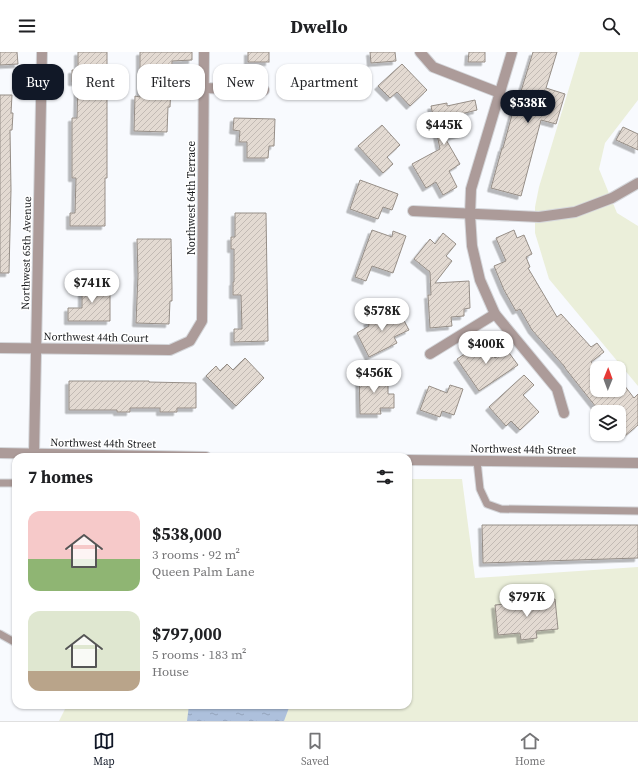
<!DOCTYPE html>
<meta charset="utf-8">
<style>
body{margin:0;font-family:"Source Serif 4",serif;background:#f2f2f2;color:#202124;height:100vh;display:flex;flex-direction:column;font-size:15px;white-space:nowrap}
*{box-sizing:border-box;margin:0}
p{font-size:13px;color:#757577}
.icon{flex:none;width:22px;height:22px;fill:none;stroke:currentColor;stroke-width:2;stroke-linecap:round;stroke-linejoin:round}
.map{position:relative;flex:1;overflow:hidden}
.drawer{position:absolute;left:12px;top:401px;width:400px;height:256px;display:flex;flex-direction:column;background:#fff;border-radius:12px;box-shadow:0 1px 3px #0004}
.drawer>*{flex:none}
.hud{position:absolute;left:12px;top:12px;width:400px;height:36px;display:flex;gap:8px}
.needle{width:26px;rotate:1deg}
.buttons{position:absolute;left:590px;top:309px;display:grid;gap:8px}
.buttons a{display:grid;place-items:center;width:36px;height:36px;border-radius:8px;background:#fff;box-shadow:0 1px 3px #0004;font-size:20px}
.price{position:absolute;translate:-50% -34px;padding:0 9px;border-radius:14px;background:#fff;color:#222;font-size:13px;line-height:26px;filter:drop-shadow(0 1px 2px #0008)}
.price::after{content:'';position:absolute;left:50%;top:24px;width:12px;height:9px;margin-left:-6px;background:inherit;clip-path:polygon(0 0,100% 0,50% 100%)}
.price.on{background:#111827;color:#fff}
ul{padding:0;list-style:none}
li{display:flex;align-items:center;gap:12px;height:100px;padding:0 16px}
li span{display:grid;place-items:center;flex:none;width:112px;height:80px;border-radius:12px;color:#555}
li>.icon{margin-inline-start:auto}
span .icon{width:48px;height:48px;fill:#fffc;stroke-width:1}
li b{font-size:17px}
h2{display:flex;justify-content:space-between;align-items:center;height:48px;padding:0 16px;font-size:17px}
.tag{padding:0 14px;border-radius:12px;background:#fff;box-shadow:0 1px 3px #0004;font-size:14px;line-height:36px}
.tag.on{background:#111827;color:#fff}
header{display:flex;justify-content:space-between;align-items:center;height:52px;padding:0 16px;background:#fff;font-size:18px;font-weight:700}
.tab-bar{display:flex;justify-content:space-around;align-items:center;height:56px;border-top:1px solid #e0e0e0;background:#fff;font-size:11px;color:#757577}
.tab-bar a{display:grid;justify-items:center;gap:2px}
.tab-bar .on{color:#111827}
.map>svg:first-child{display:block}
</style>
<header><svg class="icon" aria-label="menu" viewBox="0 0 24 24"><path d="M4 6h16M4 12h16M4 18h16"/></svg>Dwello<svg class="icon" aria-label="search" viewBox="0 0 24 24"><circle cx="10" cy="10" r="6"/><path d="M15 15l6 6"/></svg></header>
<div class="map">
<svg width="638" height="669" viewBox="0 0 638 669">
<defs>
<pattern id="water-ripples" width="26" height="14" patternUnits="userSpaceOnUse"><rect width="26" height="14" fill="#adc0dc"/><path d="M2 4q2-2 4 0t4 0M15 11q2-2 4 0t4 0" fill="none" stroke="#94a4bc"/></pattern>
<pattern id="building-hatch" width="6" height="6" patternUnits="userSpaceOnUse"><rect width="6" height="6" fill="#e3dad2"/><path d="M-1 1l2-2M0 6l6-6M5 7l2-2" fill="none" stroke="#c2bab4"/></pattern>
<filter id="shadow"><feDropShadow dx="-3.5" dy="3.5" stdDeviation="0" flood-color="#0004"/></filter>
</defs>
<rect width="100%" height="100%" fill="#f8fafe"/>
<g fill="#ebefda">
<polygon points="580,0 638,0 638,48 605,91 599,117 617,161 638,174 638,334 549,227 535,181 535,155 539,135"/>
<polygon points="408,427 462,427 475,526 638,515 638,669 59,669 67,653 408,653"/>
</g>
<polygon fill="url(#water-ripples)" points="189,653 290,653 284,669 187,669"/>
<g fill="url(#building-hatch)" stroke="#968e87" filter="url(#shadow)">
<polygon points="0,0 17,0 18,12 0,13"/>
<polygon points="78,0 107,0 107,126 105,126 105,174 70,174 70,161 75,161 76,126 72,126 72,66 77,66 78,30 72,30 72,18 78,18"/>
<polygon points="140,0 192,0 192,8 172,9 172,33 171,33 170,55 168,55 167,80 134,79 135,44 140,45"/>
<rect x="248" y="0" width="21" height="10"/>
<polygon points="370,0 395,0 396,9 371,11"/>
<polygon points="469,0 485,0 485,10 468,10"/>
<polygon points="533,0 557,0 546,36 565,42 556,72 541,68 521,144 491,136 502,96 503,96 516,48 518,49"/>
<polygon points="402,12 427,38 410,54 397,40 390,46 378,34"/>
<polygon points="0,43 12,43 11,61 13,61 12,78 10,78 11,138 9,221 0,221"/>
<polygon points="475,48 477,58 461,62 466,81 445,86 460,112 449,119 457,135 443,143 436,130 426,136 412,112 440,97 431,54 447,51 447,54"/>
<polygon points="234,66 275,67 274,94 269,94 268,106 247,106 247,90 239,90 240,79 233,78"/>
<polygon points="382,73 400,93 387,105 393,112 383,121 358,94"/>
<polygon points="623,75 638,82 638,98 616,88"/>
<polygon points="360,128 398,142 392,158 383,155 378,167 350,157"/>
<polygon points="235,161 266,161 268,289 234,290 234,277 242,277 241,243 233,243 233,230 234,230 234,197 231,197 231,185 235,185"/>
<polygon points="372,178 392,185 393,179 406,184 393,221 372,214 366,229 355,225"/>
<polygon points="514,178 517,186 524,183 532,202 526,205 530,215 528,216 557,265 561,262 591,295 597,291 604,300 591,310 597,317 597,338 619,338 624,333 634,346 638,342 638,373 625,384 619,376 619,360 600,360 565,316 565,315 532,278 520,257 516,259 504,238 494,214 506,209 496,186"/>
<polygon points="443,181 456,192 446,204 452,209 435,231 469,229 470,256 464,257 464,264 451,265 452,274 430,276 428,243 431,243 430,220 414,207 430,187 435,192"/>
<polygon points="137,187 171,187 172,236 172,249 170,249 169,272 136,271 138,223"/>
<polygon points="82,230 104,230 104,243 110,243 110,269 68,269 68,256 82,256"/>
<polygon points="398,257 409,278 394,285 397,291 369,305 357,281 369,274 367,270 385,261 386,263"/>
<polygon points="484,289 495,306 507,298 518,313 479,339 457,307"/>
<polygon points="245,306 264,326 236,354 206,324 216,314 220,319 227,312 233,318"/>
<polygon points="359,318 374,318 374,328 388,328 388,342 394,342 394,356 380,356 381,362 360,362"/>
<polygon points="524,323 534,333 523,343 539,360 520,378 511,369 506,374 489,355"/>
<polygon points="69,329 149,329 149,330 196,331 196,356 177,356 177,360 160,360 160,356 130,356 130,360 117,360 117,358 69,358"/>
<polygon points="450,333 463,337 454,363 442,359 440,365 420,358 429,334 447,341"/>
<polygon points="482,473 638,473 638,506 483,511"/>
<polygon points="555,547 558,577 536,579 537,586 521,588 520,581 498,583 495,553"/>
</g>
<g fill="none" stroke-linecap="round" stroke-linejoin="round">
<defs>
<g id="service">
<polyline points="477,409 480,437 487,452 501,457 638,459"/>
<polyline points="0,431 16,431"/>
<polyline points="0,582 16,591"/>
</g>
<g id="minor">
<polyline points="420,0 433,15 500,41"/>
<polyline points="512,0 471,137 470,163 472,194 480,228 495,262 557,337 564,361"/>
<polyline points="204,36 264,38"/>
<polyline points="413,159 539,165 575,160 612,146 638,131"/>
<polyline points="0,296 170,298 190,289 202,269 204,0"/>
<polyline points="430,302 495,262"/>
<polyline points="34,402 42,0"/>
</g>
<g id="tertiary">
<polyline points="0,401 206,405"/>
<polyline points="408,408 638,411"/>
</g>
</defs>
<use href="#service" stroke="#d4d6da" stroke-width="9"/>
<use href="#minor" stroke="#d4d6da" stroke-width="12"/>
<use href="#tertiary" stroke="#d4d6da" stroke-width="12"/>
<use href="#service" stroke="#ac9b99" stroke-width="7"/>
<use href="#minor" stroke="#ac9b99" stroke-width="10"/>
<use href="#tertiary" stroke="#ac9b99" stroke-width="10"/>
</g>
<g text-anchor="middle" stroke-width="3" stroke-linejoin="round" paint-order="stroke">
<g font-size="11" fill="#17191c" stroke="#fff">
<text transform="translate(191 146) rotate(-90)" y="4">Northwest 64th Terrace</text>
<text transform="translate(26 201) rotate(-89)" y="4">Northwest 65th Avenue</text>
<text transform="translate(96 285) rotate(1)" y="4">Northwest 44th Court</text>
<text transform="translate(103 391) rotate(1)" y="4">Northwest 44th Street</text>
<text transform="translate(523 397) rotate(1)" y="4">Northwest 44th Street</text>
</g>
</g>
</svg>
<div class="buttons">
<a><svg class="needle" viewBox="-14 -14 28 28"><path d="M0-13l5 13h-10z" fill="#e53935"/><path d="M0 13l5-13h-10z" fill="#757577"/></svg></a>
<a><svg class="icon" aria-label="layers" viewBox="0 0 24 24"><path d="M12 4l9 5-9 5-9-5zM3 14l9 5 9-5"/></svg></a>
</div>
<b class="price on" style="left:528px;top:72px">$538K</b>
<b class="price" style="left:444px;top:94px">$445K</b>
<b class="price" style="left:92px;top:252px">$741K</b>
<b class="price" style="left:382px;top:280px">$578K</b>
<b class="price" style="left:486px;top:313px">$400K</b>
<b class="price" style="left:374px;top:342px">$456K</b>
<b class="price" style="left:527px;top:566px">$797K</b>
<div class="hud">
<a class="tag on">Buy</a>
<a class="tag">Rent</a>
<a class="tag">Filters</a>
<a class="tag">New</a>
<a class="tag">Apartment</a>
</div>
<section class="drawer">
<h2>7 homes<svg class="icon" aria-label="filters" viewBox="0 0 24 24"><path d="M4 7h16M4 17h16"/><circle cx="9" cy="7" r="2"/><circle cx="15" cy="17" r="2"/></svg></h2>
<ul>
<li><span style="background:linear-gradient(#f6c9c9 60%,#8fb573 0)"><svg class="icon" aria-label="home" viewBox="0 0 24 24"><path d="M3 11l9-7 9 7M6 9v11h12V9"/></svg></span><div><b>$538,000</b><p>3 rooms · 92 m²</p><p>Queen Palm Lane</p></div></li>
<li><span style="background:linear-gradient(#dfe7d0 75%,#b9a48a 0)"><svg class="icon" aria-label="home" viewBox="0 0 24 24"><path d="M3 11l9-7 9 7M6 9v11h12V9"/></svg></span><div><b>$797,000</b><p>5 rooms · 183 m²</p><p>House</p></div></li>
</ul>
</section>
</div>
<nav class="tab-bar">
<a class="on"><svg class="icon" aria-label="map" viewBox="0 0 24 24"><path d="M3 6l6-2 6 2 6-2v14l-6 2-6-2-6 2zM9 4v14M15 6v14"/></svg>Map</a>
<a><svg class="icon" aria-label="saved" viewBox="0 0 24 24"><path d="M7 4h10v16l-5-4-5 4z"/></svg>Saved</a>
<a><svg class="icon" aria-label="home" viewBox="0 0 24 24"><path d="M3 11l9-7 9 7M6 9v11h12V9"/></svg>Home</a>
</nav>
